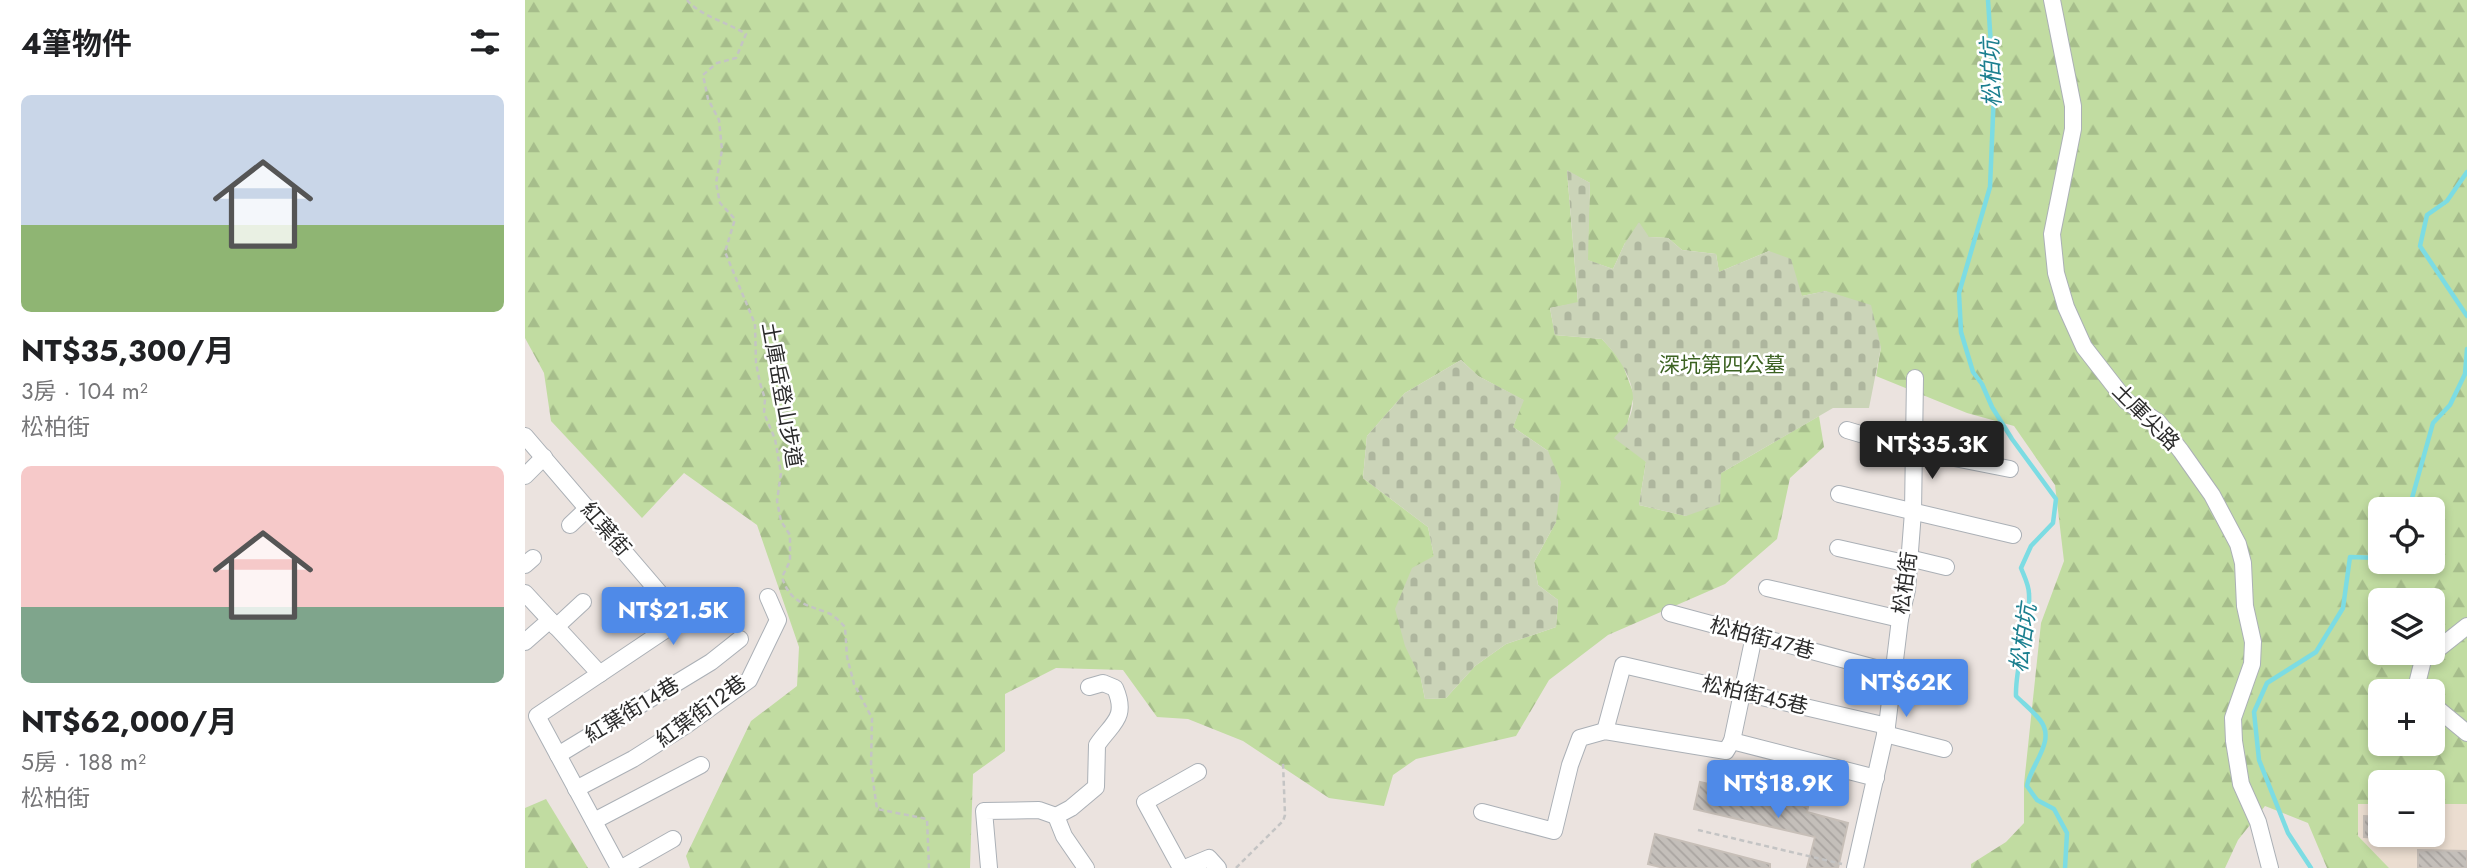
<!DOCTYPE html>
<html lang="zh-TW">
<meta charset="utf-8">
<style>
body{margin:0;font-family:Jost,"Noto Sans TC",sans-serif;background:#f6f6f6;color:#202124;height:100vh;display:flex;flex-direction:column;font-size:26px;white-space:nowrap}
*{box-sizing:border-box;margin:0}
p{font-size:23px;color:#757577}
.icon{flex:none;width:38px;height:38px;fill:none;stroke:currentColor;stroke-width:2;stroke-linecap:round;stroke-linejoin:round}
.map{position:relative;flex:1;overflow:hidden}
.drawer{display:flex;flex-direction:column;background:#fff;width:525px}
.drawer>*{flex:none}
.tools{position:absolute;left:1843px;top:497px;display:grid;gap:14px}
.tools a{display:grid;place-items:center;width:77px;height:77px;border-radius:10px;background:#fff;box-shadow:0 4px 10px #0003;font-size:35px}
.price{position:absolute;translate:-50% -60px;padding:0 16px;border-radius:7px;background:#4f8ae8;color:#fff;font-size:23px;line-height:46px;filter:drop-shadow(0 2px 4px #0008)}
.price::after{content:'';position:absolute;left:50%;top:42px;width:21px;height:16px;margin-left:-10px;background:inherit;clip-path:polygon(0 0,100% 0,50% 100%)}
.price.current{background:#222;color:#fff}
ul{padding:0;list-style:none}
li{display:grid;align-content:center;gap:14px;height:371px;padding:0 21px}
li span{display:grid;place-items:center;height:217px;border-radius:10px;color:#555}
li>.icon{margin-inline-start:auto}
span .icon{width:126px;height:126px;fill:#fffc;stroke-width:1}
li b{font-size:30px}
h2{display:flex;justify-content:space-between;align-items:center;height:84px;padding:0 21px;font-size:30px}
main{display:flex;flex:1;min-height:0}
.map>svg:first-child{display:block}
</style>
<main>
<section class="drawer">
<h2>4筆物件<svg class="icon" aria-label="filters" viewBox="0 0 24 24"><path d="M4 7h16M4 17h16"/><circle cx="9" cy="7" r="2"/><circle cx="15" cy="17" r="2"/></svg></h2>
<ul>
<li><span style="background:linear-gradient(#c9d6e8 60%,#8fb573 0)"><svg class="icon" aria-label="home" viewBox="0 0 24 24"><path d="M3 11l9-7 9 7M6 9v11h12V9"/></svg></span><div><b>NT$35,300/月</b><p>3房 · 104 m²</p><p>松柏街</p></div></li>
<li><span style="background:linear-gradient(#f6c9c9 65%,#7fa58c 0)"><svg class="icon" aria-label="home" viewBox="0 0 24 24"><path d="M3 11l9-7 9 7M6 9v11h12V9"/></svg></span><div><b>NT$62,000/月</b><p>5房 · 188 m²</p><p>松柏街</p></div></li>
</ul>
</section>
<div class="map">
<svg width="1942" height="868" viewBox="0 0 1942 868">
<defs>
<pattern id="forest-firs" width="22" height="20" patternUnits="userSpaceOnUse" patternTransform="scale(1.75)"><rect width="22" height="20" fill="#c1dca1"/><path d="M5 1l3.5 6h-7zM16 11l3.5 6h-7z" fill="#a6bd8b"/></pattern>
<pattern id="cemetery-stones" width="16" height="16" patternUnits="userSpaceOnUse" patternTransform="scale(1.75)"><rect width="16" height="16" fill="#cbd4b8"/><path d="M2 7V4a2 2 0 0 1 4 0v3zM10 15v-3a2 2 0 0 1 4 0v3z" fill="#aeb69e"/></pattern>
<pattern id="building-back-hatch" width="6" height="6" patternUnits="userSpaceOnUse" patternTransform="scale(1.75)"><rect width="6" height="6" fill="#c4bfba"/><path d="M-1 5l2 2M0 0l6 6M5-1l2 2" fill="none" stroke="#a9a4a0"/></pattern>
</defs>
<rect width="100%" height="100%" fill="#ebe3df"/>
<polygon fill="#ebddd0" points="1833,803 1855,804 1855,835 1908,835 1908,804 1942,804 1942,868 1864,868 1833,836"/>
<g fill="url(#forest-firs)" fill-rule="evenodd">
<path d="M0,0H1942V804H1908V782H1855V804H1833V836L1864,868H1802L1783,823L1740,806L1713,840L1700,868H1446V864L1481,842L1499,823V784L1516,623L1539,561L1530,485L1489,426L1442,413L1351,376L1356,347L1301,291L1277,296L1244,251L1194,272L1191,254L1157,250L1143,238L1124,237L1100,243L1088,269L1062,260L1065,183L1042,171L1053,303L1025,308L1030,335L1077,339L1096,360L1109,395L1103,421L1121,462L1114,505L1161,516L1196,473L1294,416L1299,447L1265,478L1252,539L1200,584L1083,635L1024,680L991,736L891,759L868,775L859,806L804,798L718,741L663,719L632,717L598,670L531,668L480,694V751L448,774L445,868H165L161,856L226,721L272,686L274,647L232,525L159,473L117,518L26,421L19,373L0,338ZM936,360L953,376L998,400L988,427L1023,451L1031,522L1009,562L1013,585L1033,600L1031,627L981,644L950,666L921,698L900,699L896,679L909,556L903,527L838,478L842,436L880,393ZM1855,509H1908V562H1855ZM1855,600H1908V653H1855ZM1855,691H1908V744H1855Z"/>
<polygon points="21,799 63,868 0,868 0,808"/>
</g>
<g fill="url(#cemetery-stones)">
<path d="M1042,170L1065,183L1063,260L1088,269L1100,243L1114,222L1124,237L1143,238L1157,250L1191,254L1194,272L1244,251L1266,259L1277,296L1301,291L1346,305L1356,347L1344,408H1308L1196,473L1195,504L1161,516L1114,505L1121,462L1089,438C1093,433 1101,427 1103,421C1118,390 1097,361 1077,339L1030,335L1025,308L1053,302Z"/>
<polygon points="936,360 953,376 999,400 988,427 1023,451 1036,482 1031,522 1009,562 1013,585 1033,600 1031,627 981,644 950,666 921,698 900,699 896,679 880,646 870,609 887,568 909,556 903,527 838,478 842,436 880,393"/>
</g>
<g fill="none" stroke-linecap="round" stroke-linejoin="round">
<g stroke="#7cdce3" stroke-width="4.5">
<path d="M1463,0L1469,92L1465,187L1434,293L1436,332L1448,372L1457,384L1467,407L1487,439L1531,499L1528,523L1506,546L1496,568C1499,576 1504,585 1504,594C1506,629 1490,661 1491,696C1499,704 1508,711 1515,720C1532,741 1505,765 1502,786L1512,800L1529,809L1542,833L1540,868"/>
<polyline points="1942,172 1922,201 1902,215 1895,246 1942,316"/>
<polyline points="1884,509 1908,423 1925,405 1940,374 1942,349"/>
<polyline points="1786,868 1763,833 1734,760 1729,712 1742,683 1791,652 1818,608 1825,557 1855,558"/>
</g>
</g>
<g fill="url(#building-back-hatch)" stroke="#c7bfb8" stroke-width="2">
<polygon points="1175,782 1283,807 1282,812 1323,823 1313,868 1282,868 1290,837 1169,809"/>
<polygon points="1839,816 1855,817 1855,838 1839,837"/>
<polygon points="1130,834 1245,864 1245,868 1139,868 1123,864"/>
<polygon points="1893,850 1942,851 1942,868 1893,868"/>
</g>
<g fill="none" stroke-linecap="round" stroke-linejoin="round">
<defs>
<g id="minor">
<polyline points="1527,0 1548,106 1548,129 1527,234 1531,273 1541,307 1559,347 1601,401 1633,422 1656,451 1687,495 1713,544 1718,563 1720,606 1728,642 1727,664 1708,718 1709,741 1716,784 1733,822 1745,868"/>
<polyline points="1322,430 1389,450 1485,469"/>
<polyline points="0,436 150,611 152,622 12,716 94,868"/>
<polyline points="0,476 19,457"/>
<polyline points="1314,494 1488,535"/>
<polyline points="45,525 63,508"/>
<polyline points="1313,548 1375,562 1392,560 1421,567"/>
<polyline points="0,565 8,558"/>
<polyline points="1242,588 1375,619"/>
<polyline points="0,593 75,674"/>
<polyline points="1145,613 1369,673"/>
<polyline points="31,627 58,602"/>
<polyline points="0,642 25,620"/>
<polyline points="1908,653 1942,626"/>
<polyline points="1897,691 1892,684 1898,660 1907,653"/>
<polyline points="1908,705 1942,733"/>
<polyline points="1080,731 1098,665 1362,726"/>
<polyline points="1360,734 1419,749"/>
<polyline points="1207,741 1229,636"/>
<polyline points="33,755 186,662 215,639"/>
<polyline points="51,789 108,759 160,726 224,680 253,620 243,597"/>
<polyline points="957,812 1029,831 1045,765 1055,738 1080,731 1201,751 1207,741 1351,778"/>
<polyline points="69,821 176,765"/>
<polyline points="97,868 148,839"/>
<polyline points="464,868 459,811 514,810 531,816"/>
<path d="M561,868L539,836L531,816L546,808L571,787L572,745C587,723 603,718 590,688L578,683L564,687"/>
<polyline points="656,868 620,802 673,772"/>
<polyline points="660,868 684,858 693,868"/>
<polyline points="1330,868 1362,726 1375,619 1382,590 1388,512 1390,378"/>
</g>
</defs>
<use href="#minor" stroke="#abb0b6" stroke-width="18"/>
<g stroke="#c4c4c4" stroke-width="2.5" stroke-dasharray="5 3.5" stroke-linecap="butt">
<path d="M162,0C175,16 202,22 221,34L211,58L192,63L178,75L183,99L194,120L197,150L191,183L195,203L210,219L200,252L230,324L231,363L235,383L240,399L239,413L250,439L256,473L252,501L256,521L265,535V561L257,577C265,603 280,604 303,613C309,615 315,622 320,627L322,657L329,684L347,718L346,767L352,809L402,819L404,868"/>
<polyline points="1173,830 1317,864"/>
<polyline points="711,868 758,821 760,815 758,763"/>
</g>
<use href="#minor" stroke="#fff" stroke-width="16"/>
</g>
<g text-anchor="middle" stroke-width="5" stroke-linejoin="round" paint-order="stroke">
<g font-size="21" fill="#3c6222" stroke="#fff">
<text x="1197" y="372">深坑第四公墓</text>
</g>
<g font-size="21" fill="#2b2b2b" stroke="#fff">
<text transform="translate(257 395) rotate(80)" y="7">土庫岳登山步道</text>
<text transform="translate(1621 417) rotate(45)" y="7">土庫尖路</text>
<text transform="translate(81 529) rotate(49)" y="7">紅葉街</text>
<text transform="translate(1380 583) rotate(-82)" y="7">松柏街</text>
<text transform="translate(1237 638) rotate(15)" y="7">松柏街47巷</text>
<text transform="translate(1230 695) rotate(13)" y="7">松柏街45巷</text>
<text transform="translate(107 710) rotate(-31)" y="7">紅葉街14巷</text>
<text transform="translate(176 711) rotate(-36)" y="7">紅葉街12巷</text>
</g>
<g font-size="23" font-style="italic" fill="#1b7f8f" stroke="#fff">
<text transform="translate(1466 73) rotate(-92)" y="8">松柏坑</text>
<text transform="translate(1498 638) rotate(-82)" y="8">松柏坑</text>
</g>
</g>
</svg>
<div class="tools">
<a><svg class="icon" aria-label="locate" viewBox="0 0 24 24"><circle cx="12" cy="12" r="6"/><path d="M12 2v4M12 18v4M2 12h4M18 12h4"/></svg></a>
<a><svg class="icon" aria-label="layers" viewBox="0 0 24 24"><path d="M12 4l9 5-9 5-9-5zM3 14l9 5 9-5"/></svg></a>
<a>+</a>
<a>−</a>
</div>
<b class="price current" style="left:1407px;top:481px">NT$35.3K</b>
<b class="price" style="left:148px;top:647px">NT$21.5K</b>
<b class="price" style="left:1381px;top:719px">NT$62K</b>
<b class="price" style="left:1253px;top:820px">NT$18.9K</b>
</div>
</main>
